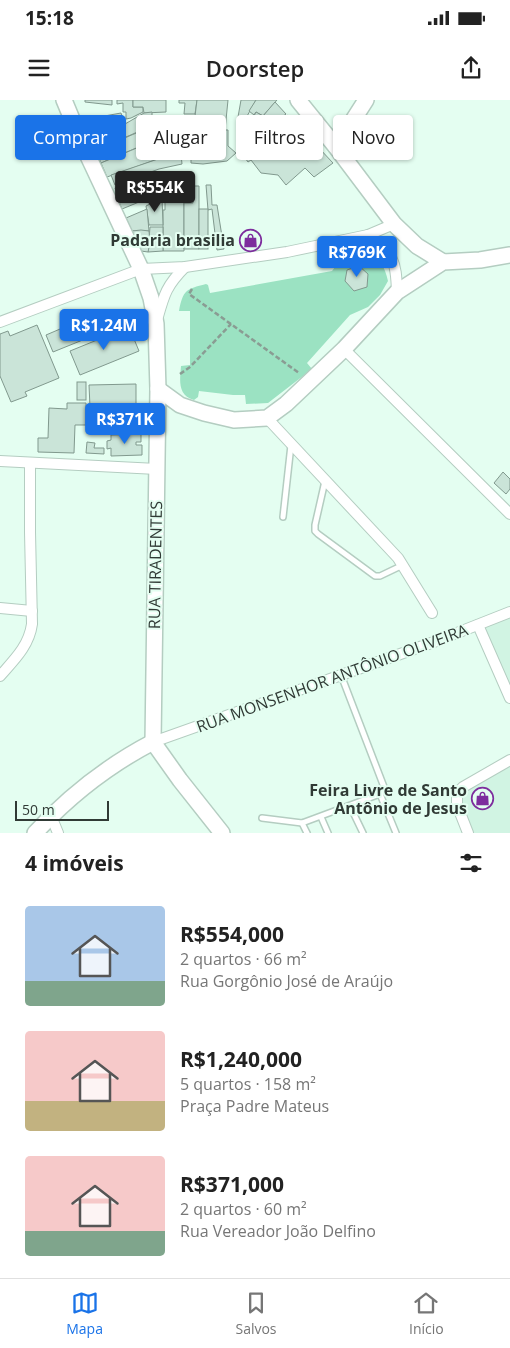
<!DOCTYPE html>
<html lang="pt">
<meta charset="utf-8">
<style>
body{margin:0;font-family:"Open Sans",sans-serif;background:#f6f6f6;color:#222;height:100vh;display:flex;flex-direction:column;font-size:19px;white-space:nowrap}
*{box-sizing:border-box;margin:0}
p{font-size:16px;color:#767676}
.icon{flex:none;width:28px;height:28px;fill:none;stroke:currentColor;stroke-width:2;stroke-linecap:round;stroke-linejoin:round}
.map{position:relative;height:733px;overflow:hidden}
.sheet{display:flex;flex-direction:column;background:#fff;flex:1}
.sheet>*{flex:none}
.top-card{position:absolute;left:15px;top:15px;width:480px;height:45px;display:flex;gap:10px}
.scale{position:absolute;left:15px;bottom:12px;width:94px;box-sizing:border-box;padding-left:5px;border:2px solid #303a35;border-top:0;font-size:14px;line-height:18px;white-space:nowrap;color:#303a35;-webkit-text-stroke:4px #e4fef1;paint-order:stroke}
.price{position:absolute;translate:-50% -42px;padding:0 11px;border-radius:5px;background:#1a73e8;color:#fff;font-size:16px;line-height:32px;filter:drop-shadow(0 1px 2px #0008)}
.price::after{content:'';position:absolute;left:50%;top:30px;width:15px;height:11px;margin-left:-8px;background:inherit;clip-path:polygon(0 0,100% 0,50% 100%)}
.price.on{background:#222;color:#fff}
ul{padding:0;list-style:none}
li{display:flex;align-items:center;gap:15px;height:125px;padding:0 25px}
li span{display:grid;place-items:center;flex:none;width:140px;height:100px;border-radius:5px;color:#555}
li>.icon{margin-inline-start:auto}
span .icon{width:60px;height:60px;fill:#fffc;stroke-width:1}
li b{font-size:21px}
h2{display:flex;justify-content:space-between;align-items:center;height:60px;padding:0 25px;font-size:21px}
.pill{padding:0 18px;border-radius:5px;background:#fff;box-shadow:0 1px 4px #0004;font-size:18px;line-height:45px}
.pill.on{background:#1a73e8;color:#fff}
.status{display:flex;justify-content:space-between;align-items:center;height:35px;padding:0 25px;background:#fff;direction:ltr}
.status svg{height:14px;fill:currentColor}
header{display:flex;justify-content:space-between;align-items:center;height:65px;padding:0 25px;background:#fff;font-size:22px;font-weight:600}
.menu{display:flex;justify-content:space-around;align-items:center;height:70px;border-top:1px solid #e0e0e0;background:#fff;font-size:14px;color:#767676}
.menu a{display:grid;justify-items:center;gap:2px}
.menu .on{color:#1a73e8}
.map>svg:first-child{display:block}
</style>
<div class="status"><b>15:18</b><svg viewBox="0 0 49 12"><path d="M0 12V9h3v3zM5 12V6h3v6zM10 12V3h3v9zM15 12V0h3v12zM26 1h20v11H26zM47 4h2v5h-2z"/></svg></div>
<header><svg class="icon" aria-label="menu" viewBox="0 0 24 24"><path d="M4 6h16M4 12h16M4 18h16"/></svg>Doorstep<svg class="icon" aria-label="share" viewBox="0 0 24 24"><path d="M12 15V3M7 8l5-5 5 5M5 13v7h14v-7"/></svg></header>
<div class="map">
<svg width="510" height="733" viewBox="0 0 510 733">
<rect width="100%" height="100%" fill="#e4fef1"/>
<g fill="#d1f4e3">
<polygon points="510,512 510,598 478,525"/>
<polygon points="510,660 510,733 468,733 457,705 463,687"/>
</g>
<path fill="#9be2c2" d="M351,151C374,151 383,159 388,181L380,195L368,207L350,215L307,263L312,269L268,303L246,304L245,295H233L199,291L198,297L194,300C177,295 180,280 181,266L190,265V211H179C183,190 186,189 206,184L208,185L210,193L332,171L341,159Z"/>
<g fill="#cae4d8" stroke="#81998e">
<polygon points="85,0 112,0 112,5 85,2"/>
<polygon points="117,0 133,0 133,7 143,7 143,12 131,18 126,19 126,12 123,12 123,3 117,4"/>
<polygon points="133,0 166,0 166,12 144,13 143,7 133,7"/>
<polygon points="179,0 197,0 195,14 184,14 185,3 179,3"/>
<polygon points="197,0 228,0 225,30 228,30 228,46 236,53 227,61 203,64 191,63 191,49"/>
<polygon points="241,0 256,0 246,18 238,17"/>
<polygon points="256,0 277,0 263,16 256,12 254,15 249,11"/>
<polygon points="275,2 286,14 257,36 252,30 250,32 247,30 256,12 263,16"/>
<polygon points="152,12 152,22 156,21 156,24 96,50 92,42 96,40 95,37 125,24 144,13"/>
<polygon points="121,13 124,23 90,36 87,28 91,26 88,19"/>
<polygon points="288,15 333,63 314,77 305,68 286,85 278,75 261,73 251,60 248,62 240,51 249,45 251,46"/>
<polygon points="153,26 155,40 101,63 96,50"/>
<polygon points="151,42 158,59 107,77 101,63"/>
<polygon points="181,54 182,64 159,69 115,85 111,75 158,59"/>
<polygon points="178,75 183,75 183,89 193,89 193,103 184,103 184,151 163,151 163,110 165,110 165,100 178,100"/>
<polygon points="129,82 132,90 118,97 115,88"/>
<polygon points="158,84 161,93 122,109 117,97"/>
<rect x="168" y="85" width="10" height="13"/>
<polygon points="206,85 211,85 212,105 217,105 224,149 217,150 212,109 208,110"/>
<polygon points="193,86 199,86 199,149 184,149 184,103 193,103"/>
<polygon points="162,98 163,125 149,125 146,106"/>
<polygon points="147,109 149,131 132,131 126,118"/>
<rect x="199" y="109" width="9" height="40"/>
<polygon points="150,127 163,127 163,151 148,152"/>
<polygon points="141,130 149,131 150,143 148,152 141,151 132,131"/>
<polygon points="359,166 368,174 367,187 354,191 345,181 347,170"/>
<polygon points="93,215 100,233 53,252 46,235"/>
<polygon points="37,225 59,278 25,292 27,296 11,302 0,276 0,234 8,231 10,236"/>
<polygon points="129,227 139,251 80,275 70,251"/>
<rect x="77" y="282" width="9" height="18"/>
<polygon points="136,284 136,322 108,322 108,313 96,313 96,307 90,307 89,285"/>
<polygon points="67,303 86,303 86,325 75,325 74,353 38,352 38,338 48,338 49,308 67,309"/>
<polygon points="141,334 141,342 136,342 136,345 142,345 142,355 111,356 111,348 107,349 107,341 111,340 111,335"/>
<polygon points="87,342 95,343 94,348 104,348 104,354 86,353"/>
<polygon points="503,372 510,379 510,389 506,394 494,383"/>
</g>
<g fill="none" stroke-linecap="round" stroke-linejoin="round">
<defs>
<g id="lane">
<polyline points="325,381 315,425 315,431 318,434 375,476 380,476 403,465"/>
<polyline points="283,417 291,345"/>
<polyline points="380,694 396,733"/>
<polyline points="350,706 363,733"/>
<polyline points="321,717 328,733"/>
<polyline points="262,718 302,723 380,694 384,687 341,575"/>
<polyline points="302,723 307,733"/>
</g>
<g id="street">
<path d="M368,135C394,156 396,159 397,192"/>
<path d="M157,220C164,195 166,186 185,167"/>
<polyline points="0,222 141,169 185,167 287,152 368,135 394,124"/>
<polyline points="344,249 510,414"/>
<polyline points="267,318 398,458 432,513"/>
<polyline points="0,361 157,369"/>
<polyline points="0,508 32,511"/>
<polyline points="478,525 510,598"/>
<path d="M0,576C14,560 29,546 32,524L30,432V364"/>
<polyline points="153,642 434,542 510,512"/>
<polyline points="51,716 58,733"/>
<polyline points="468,733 457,705 457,693 463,687 510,660"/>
</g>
<g id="secondary">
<polyline points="64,0 81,41 141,169 151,198 156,224 158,289 153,642"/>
<polyline points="298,0 336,47 394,124 417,146 443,162"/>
<polyline points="336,47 366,0"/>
<polyline points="158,289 180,305 204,313 234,320 267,318 286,304 344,249 397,192 443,162 480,160 510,155"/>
<polyline points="153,642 180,680 222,733"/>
<path d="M35,733C70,695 107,666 153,642"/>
</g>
</defs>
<use href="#lane" stroke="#b4cdc1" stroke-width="8"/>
<use href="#street" stroke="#b4cdc1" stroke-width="12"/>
<use href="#secondary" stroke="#b4cdc1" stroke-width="18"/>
<g stroke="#8a9c93" stroke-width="2.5" stroke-dasharray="5 2.5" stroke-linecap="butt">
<polyline points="192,189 189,194 299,273"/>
<polyline points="180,274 190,267 231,224"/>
</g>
<use href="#lane" stroke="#fff" stroke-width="5"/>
<use href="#street" stroke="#fff" stroke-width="10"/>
<use href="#secondary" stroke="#fff" stroke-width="15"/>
</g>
<defs>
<symbol id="shop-ring" viewBox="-11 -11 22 22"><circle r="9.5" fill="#e4fef1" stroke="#7d2d9d" stroke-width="1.5"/><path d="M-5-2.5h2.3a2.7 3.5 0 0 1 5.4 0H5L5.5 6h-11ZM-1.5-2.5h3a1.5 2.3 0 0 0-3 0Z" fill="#7d2d9d"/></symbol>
</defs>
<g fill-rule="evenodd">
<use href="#shop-ring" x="238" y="128" width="25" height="25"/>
<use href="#shop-ring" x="470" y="686" width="25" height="25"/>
</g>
<g text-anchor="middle" stroke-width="4" stroke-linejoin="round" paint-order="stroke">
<g font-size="16" font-weight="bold" fill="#303a35" stroke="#e4fef1" text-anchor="end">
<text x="235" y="146">Padaria brasilia</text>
<text x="467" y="696">Feira Livre de Santo<tspan x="467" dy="18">Antônio de Jesus</tspan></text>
</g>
<g font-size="16" fill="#303a35" stroke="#e4fef1">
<text transform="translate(155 465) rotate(-89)" y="6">RUA TIRADENTES</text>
<text transform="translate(332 578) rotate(-20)" y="6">RUA MONSENHOR ANTÔNIO OLIVEIRA</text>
</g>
</g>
</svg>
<div class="scale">50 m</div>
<b class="price on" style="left:155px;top:113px">R$554K</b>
<b class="price" style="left:357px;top:178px">R$769K</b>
<b class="price" style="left:104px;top:251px">R$1.24M</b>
<b class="price" style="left:125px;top:345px">R$371K</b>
<div class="top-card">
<a class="pill on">Comprar</a>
<a class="pill">Alugar</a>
<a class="pill">Filtros</a>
<a class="pill">Novo</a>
</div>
</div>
<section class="sheet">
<h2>4 imóveis<svg class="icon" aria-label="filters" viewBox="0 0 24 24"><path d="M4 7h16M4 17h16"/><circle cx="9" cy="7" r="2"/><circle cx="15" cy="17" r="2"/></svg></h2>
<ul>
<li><span style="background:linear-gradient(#a9c7e8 75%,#7fa58c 0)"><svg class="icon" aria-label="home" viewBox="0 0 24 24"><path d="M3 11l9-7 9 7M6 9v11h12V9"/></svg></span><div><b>R$554,000</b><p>2 quartos · 66 m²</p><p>Rua Gorgônio José de Araújo</p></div></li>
<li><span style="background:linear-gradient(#f6c9c9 70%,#c2b280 0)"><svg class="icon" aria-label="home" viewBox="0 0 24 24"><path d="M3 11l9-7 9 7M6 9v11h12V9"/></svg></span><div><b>R$1,240,000</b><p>5 quartos · 158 m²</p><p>Praça Padre Mateus</p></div></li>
<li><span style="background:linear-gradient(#f6c9c9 75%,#7fa58c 0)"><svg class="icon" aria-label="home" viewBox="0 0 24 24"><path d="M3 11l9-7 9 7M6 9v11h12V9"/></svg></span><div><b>R$371,000</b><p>2 quartos · 60 m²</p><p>Rua Vereador João Delfino</p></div></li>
</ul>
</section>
<nav class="menu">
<a class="on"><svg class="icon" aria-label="map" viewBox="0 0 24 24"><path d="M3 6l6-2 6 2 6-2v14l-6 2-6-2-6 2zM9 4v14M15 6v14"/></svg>Mapa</a>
<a><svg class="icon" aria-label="saved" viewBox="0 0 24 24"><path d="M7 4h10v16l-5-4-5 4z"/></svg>Salvos</a>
<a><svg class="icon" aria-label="home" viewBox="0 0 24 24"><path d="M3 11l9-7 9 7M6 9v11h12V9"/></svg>Início</a>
</nav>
